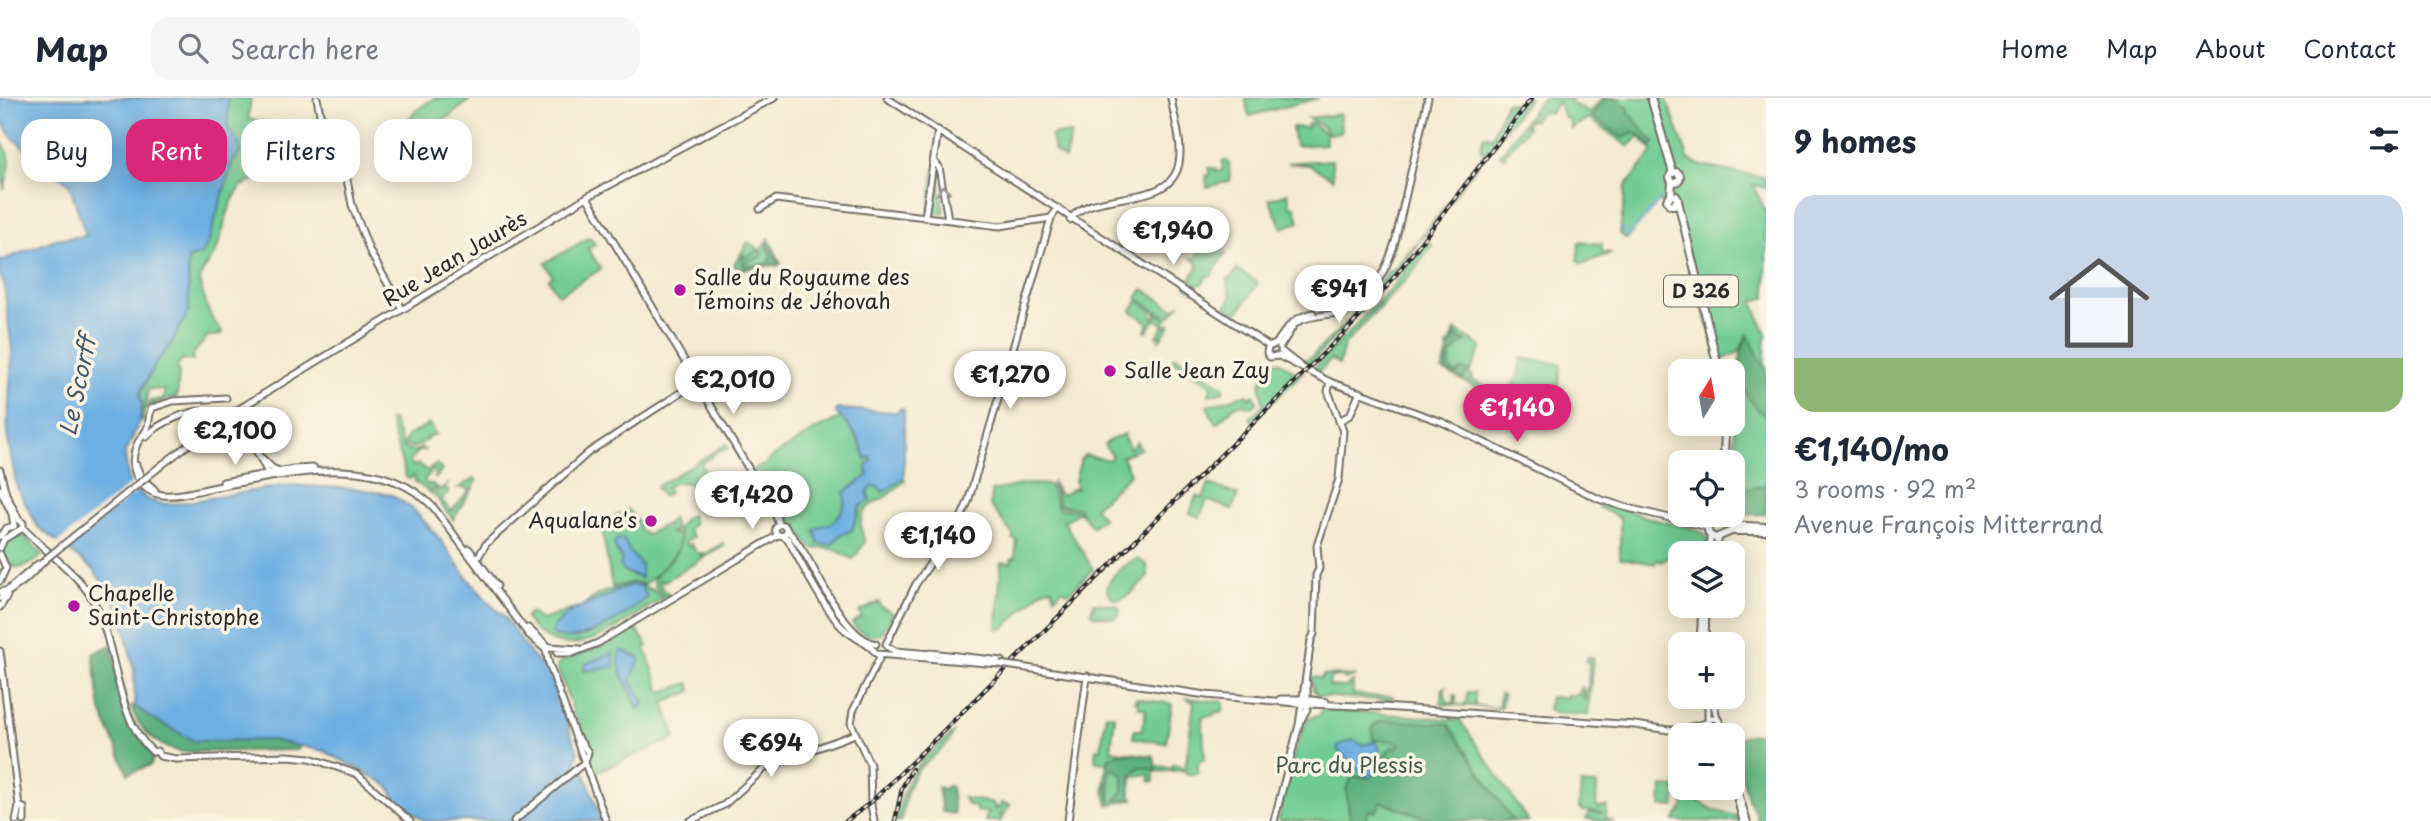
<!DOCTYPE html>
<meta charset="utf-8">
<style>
body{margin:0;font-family:"Playpen Sans",sans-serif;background:#f6f6f7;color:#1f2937;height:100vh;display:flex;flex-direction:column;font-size:26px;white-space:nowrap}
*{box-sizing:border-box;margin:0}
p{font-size:23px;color:#747a83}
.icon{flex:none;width:38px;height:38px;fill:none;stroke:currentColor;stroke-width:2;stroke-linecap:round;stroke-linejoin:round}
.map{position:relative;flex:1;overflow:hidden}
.drawer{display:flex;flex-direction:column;background:#fff;width:665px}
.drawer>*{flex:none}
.guide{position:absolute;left:21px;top:21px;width:665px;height:63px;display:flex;gap:14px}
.needle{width:46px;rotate:11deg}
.buttons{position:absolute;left:1668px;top:261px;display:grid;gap:14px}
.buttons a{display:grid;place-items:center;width:77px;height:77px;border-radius:14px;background:#fff;box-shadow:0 4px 18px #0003;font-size:35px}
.price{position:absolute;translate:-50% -60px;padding:0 16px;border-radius:24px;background:#fff;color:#222;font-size:23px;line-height:46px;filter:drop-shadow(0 2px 4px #0008)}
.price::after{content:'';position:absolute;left:50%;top:42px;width:21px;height:16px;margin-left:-10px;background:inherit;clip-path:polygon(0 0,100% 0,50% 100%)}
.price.active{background:#db2777;color:#fff}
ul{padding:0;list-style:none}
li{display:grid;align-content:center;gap:14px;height:371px;padding:0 28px}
li span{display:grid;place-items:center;height:217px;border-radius:21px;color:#555}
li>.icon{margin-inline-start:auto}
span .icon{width:126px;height:126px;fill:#fffc;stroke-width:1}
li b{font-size:30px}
h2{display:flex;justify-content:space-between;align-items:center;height:84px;padding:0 28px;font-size:30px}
.pill{padding:0 24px;border-radius:21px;background:#fff;box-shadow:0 4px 18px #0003;font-size:24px;line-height:63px}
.pill.active{background:#db2777;color:#fff}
header{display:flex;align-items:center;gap:42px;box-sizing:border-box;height:98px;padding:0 35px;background:#fff;border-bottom:2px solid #e0e1e3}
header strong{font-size:33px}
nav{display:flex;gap:38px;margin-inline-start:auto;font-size:24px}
.search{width:490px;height:63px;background:#f6f6f7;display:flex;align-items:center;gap:18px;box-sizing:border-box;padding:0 24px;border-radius:21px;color:#747a83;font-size:26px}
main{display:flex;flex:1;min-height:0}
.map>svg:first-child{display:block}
</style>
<header>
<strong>Map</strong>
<div class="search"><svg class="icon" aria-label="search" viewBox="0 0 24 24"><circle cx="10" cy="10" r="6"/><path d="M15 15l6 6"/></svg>Search here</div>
<nav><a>Home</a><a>Map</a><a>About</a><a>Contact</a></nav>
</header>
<main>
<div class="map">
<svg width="1766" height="723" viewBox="0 0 1766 723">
<rect width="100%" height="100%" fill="#fcf5e5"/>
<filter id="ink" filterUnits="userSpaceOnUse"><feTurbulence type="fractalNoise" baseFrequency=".0143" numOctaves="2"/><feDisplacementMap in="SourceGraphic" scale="14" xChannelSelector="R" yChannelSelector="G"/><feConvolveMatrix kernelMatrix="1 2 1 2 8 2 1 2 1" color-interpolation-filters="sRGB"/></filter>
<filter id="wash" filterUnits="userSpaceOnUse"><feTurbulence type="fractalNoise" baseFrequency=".00686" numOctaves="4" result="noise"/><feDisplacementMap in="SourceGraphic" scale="28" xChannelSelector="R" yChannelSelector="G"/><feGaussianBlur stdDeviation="1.57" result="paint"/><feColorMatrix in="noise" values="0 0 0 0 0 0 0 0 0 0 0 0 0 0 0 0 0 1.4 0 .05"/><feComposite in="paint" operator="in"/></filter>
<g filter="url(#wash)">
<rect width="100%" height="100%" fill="#f5ebd2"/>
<g fill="#71cc93" stroke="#4e7c5f" stroke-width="2" fill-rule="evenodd">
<path d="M228,0H251L248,21L298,31L318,21L334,55L304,57L242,88C225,107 226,131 216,153C212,163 198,175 200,186C202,193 209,217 213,222C216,226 220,230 223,235L216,238H208L193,256V263L183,262L177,268L179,277L177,299L151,307L147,312L150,303L163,301L165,292L148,291L143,323L140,322L142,307L140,295L157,263L170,248L189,212L188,161L208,145L232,65L241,53L237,43L228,30Z"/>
<polygon points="434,0 467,0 469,3 439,26 428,46 432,51 427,65 432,65 433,68 408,84 400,72 396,73 390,64 412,52 418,41 402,27 416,13"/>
<polygon points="1245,0 1319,0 1249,18"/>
<path d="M1526,0H1529L1399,170L1308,268L1303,262L1311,259C1340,230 1368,206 1389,172L1392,173C1426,136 1455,94 1485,54L1480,51L1484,37L1492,39L1506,4L1516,6Z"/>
<polygon points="1542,0 1572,0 1570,4 1589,15 1602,0 1666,0 1689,62 1702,68 1766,80 1766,90 1753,87 1766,114 1766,199 1753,204 1766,236 1764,270 1747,237 1739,254 1719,263 1675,116 1659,103 1627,141 1620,136 1626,88 1653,54 1639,38 1629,49 1588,20 1571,31 1570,23 1564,19 1558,4 1550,15 1540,14 1533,23 1530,21 1525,27 1528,29 1508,54 1506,53 1505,59 1500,57"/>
<polygon points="1340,16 1341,35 1329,36 1322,28 1308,20"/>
<polygon points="1312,25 1326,36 1326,46 1295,48 1292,29 1307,30 1308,26"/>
<polygon points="1055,36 1071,36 1065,61 1054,53 1051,38"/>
<path d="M0,42C16,60 9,71 4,92Z"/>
<polygon points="1332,62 1333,81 1309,67 1287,65"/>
<polygon points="1222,63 1227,63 1229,66 1230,83 1207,89 1206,78 1210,77 1209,70 1216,70 1216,74 1223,72"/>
<polygon points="936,70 938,71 944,116 929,113 934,71"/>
<polygon points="1288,95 1290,108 1295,109 1299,124 1282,130 1269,101"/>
<polygon points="590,139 595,146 588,151 601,171 558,197 549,181 553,178 545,165"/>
<polygon points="769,140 781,166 741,172 734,167 748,144 761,152"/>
<polygon points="1207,143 1226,155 1211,178 1208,177 1202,186 1196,187 1193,193 1186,188 1199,167 1191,160 1195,160"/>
<polygon points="1429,143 1432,148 1412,175 1344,247 1339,267 1331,261 1319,274 1313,271 1387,195"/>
<polygon points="1579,144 1602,146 1602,154 1612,155 1581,166 1578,162"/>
<polygon points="1237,171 1258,185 1237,216 1226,209 1231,198 1227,187 1227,180 1230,181"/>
<polygon points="1143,191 1174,211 1181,205 1168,220 1137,200"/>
<polygon points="1138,203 1152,212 1152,220 1156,219 1155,214 1167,222 1164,227 1166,229 1171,225 1161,241 1159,242 1161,238 1159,237 1156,240 1164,226 1155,221 1147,234 1145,233 1149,225 1131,213"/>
<polygon points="1455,232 1482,249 1469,276 1473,278 1472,282 1498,293 1496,298 1501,305 1496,299 1442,272 1448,254 1447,247 1450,246"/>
<polygon points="1175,258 1223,288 1224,293 1209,297 1211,287 1172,262"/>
<polygon points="1521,260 1561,266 1558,295 1530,292 1523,314 1508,307 1506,298 1518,279"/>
<polygon points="1279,263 1297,275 1303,274 1253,323 1250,320 1263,307 1260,286 1262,282 1263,286 1262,281 1274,264"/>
<polygon points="1742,292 1766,315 1766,387 1733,394 1735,349 1733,301"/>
<polygon points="1247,296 1249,300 1254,297 1257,305 1252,309 1241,306 1235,308 1216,326 1207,308"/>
<path d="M842,319C852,332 862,345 866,361L870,359L873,363L867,367L868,378L851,389L840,417L831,426L819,429L814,434L832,446L841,436L851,433C859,418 861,399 873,388H891L904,380L905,383C898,388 890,397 883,400C861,410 856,421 865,444L853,461C846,458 839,452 832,451C816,447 812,458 804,438C788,433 763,386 753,371L765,367L769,361L817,331Z"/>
<polygon points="389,322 393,322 403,349 413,354 421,350 425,352 419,353 410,363 414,368 419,366 427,373 437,366 442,372 436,380 434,378 436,375 433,372 424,382 428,387 432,385 434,388 432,396 415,384 415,379 413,378 410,381 406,379"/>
<polygon points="429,326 436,337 432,337 426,340 427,342 413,350 404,346 407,338"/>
<polygon points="1125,336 1124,339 1130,351 1137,344 1140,351 1122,358 1130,376 1094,410 1103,420 1092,429 1078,410 1059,407 1052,383 1058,395 1062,397 1074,390 1077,391 1075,383 1081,360 1083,360 1084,357 1110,362 1112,357 1104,347 1110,342"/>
<polygon points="726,346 729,350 723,353 721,351 712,357 712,359 701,365 709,382 693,394 690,385 676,384 666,390 669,395 663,399 656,389"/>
<polygon points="475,380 477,383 453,422 435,398 436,389 441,392 449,385 445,389 449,394 441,402 452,413 469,393 466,390 458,390"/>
<polygon points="1025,386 1050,387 1058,410 1080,413 1082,417 1079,414 1065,423 1063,422 1093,471 1069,495 1063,491 1055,499 1052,490 1043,492 1003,531 997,531 1001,464 1011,465 1012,460 1015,460 1017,442 1013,441 1013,437 990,407 992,393"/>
<polygon points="1209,386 1238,397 1232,412 1207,402 1200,419 1190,415 1196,398 1203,400"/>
<polygon points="1600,404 1656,422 1693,431 1705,436 1709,443 1707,455 1699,455 1693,447 1680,455 1678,453 1661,464 1657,461 1655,466 1620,460 1620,420 1598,409"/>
<path d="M628,411L640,427L639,431L646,437L665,427L666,428L672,420L676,433L669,434L679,437C679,443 679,448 676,454C673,459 651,482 645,486L635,484L652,492L663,500C619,527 564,577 525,520L530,514L541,522L580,509L601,495L634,484L612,489L601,426ZM617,441L641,467V480L629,476L620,468L622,461L617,454L614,445ZM632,487L641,488L647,499L575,540L556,539L568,515Z"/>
<path d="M691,417L694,425L688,432L693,439L685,444L688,448L691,446L697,455H703L700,458L701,459L723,445L724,448L663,484L659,482L660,487L669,497L665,499L655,490L654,481C668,459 684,460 678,430L683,422Z"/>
<path d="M18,438L26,439L42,457C29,470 12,477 3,456L4,449L11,439Z"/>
<path d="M1138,461L1147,467L1148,479L1128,498L1117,502L1112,500L1107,493C1107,480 1125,464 1138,461Z"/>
<path d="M879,504L881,509L893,515L889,525L880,536C869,539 858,535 852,525L862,519L859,514Z"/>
<polygon points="1094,505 1116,507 1120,511 1118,518 1113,520 1093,517 1091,514"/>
<polygon points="635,529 648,548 645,550 661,594 689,585 692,593 664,605 676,640 593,675 591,664 593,654 582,637 557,569 561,563 603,548"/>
<polygon points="1588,559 1593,559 1588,617 1554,615 1548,611 1550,599 1566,600 1566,597 1578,597 1582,589 1584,602 1586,602 1585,591 1588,591 1589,564 1585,563"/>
<polygon points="1323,577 1356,578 1344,582 1343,579 1330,579 1329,588 1345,589 1353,584 1353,596 1380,599 1393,598 1392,603 1319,598 1313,592 1311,579 1322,580"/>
<polygon points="1446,589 1444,592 1448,606 1455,604 1454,597 1456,597 1456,607 1465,607 1468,594 1475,594 1475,608 1498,610 1500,595 1503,597 1501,610 1441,606 1443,590"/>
<polygon points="1136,600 1172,606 1166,645 1133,640 1134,632 1142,632 1146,611 1138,609 1138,604 1135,603"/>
<polygon points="1186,600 1223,604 1223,614 1215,614 1215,617 1202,619 1205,660 1198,665 1198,676 1186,676 1185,672 1194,604"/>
<polygon points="1322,611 1460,622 1528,723 1278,723 1297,646 1308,620 1319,618"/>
<polygon points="1106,616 1115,618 1111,652 1152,658 1151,667 1172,670 1173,666 1182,668 1183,672 1154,674 1154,683 1150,684 1149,676 1133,678 1131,689 1131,702 1108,707 1104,693 1107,664 1095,663 1096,651 1101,651"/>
<path d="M953,635C948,651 930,659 919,671C907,685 904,706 901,723H897C904,675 917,665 953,635Z"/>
<polygon points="1581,686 1597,687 1596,708 1600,710 1607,708 1606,721 1614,723 1586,721 1589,715 1603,715 1584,713 1579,709"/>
<polygon points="1677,686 1680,686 1680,690 1691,690 1695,701 1716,713 1738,718 1740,723 1674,723 1684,708 1681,693 1676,691 1675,709 1661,708 1662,689 1676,690"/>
<polygon points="963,700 993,705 995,712 996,709 1000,710 1001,705 1010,707 1004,717 998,716 1002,718 1001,723 985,723 987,716 991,715 976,713 976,709 968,707"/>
</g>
<g fill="#5cb07d" stroke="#446e54" stroke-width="2">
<polygon points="1606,0 1614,0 1628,9 1629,14 1650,41 1655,43 1651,49 1641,38 1634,34 1623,40 1591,18"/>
<polygon points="768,144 779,165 777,168 771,166 744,170 742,157 748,159 757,152 762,155 761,159 746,164 748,168 769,165 771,158 767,149"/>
<polygon points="1455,234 1458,240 1466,244 1459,248 1455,254 1451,255 1449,270 1457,276 1460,272 1468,272 1463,282 1446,273 1448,249 1451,249 1455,240"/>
<path d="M1748,237L1764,269L1766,268V320C1740,295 1731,271 1748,237Z"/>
<polygon points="1766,387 1766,416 1734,417 1733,394"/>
<polygon points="111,547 130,619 153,660 151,667 128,676 101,613 93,556"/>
<path d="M131,608H135L151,620L194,643L271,642L300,648L298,652L181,654C156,648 139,633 131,608Z"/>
<path d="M1383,622L1448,626L1513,723H1435L1381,704L1376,714L1369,712L1366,723H1350L1346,691L1353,678L1369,680C1380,671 1382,658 1392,648L1396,651L1400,646L1394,643L1373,642L1372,628Z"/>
<polygon points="1754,636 1763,636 1766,642 1766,723 1757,723 1756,716 1748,701 1733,646 1733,640"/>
<path d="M1120,655L1154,658L1156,672L1140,669L1132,676L1129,696L1134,701L1115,702L1123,693V677L1112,670C1105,682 1114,692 1110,705L1105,681L1109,659Z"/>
<polygon points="948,688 951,688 954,716 942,714 938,689 944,691"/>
</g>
<g fill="#6dafe2" stroke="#4c6d86" stroke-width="2">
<polygon points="0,0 228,0 228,30 237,43 241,53 232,65 208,145 202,156 188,161 189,212 170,248 157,263 140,295 142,307 140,322 125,357 129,384 146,401 162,406 180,405 288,387 360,391 392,397 413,411 439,440 470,483 491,507 503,517 532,558 548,573 578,655 576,665 584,673 602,723 425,723 396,702 390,690 381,683 324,653 271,642 194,643 151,620 135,608 134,572 126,537 116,505 94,472 38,429 17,390 7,337 12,253 4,187 0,179 0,163 56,141 86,138 69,85 41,65 10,37 0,19"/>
<path d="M900,310L904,311V380L883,394L878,389L873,388L867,394L870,403L860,408L851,433L841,436L832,446H819L815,432L824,427L831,426C841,415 846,411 845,394L868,378L867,367L872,363L870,359L866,362C862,344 850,326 836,315L837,311L898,314Z"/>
<polygon points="617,441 624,442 629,453 641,467 641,480 623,473 620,467 622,461 614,447"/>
<path d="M631,487L641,488L647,499C628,517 576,552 551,536L553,530L568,515Z"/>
<path d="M621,552L640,560L631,583L644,605L641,610H637C633,590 613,574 621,552Z"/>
<polygon points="613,555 615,569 584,573 585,566"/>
<path d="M1353,642L1363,647L1375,644L1379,649L1382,665L1369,680C1356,674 1349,659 1337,652L1339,647Z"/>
</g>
<polygon fill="#f5ebd2" points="133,384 139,391 63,454 55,447"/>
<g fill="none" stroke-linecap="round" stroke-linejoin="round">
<g stroke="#6dafe2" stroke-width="2">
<path d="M235,43C256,46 283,55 298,36L303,35"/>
<polyline points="1622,130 1629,138 1660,101"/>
</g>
</g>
</g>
<g filter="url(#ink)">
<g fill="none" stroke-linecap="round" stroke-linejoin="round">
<defs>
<g id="secondary">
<polyline points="317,0 320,16 342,56 352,107 370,154 402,211"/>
<polyline points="887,0 1269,248"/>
<polyline points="934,64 939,69 948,121"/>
<polyline points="587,99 775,415 779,427"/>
<polyline points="760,111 776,101 1000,128 1051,120"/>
<polyline points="925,119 938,32"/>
<path d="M1070,122C1090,89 1171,113 1179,65C1183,45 1174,20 1171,0"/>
<polyline points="1337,211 1348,207 1367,192"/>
<polyline points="1276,246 1268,249 1267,255 1270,259 1279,258 1330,284 1442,324 1599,401 1624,409 1707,429"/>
<path d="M1276,246C1286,230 1294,219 1313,215"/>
<path d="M1280,249L1294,227L1299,223C1314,216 1332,218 1348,212C1372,202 1388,168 1395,144L1428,0"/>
<polyline points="1281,253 1299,267"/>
<path d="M226,300L173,303L152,310C148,317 150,324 147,331C144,337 138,342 136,349C128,370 139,394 163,397C179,399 200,392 216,389C284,377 380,351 434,410L529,537L546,552"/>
<path d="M234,314C231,330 251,343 258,356C262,363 265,370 269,376"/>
<polyline points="1339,323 1350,317 1360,294"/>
<polyline points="218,325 230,325 238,329"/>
<path d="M146,339C157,326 194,308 210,315L216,325"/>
<polyline points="262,360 272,370 279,373"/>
<polyline points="163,366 221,322 587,99 774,0"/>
<polyline points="136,367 141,379 155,392"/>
<path d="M0,372L6,396L19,422L23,425V430C45,454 79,475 94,504C118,549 114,620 153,654L157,653L160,658L176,661L288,658L310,660L357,676L410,723"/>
<polyline points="223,384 293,371 314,370"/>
<polyline points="0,391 12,416 14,428"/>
<circle cx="781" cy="432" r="5.5"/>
<path d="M787,432C815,459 838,538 876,546"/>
<polyline points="0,438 7,430 14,428"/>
<path d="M783,438L788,441C801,466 822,505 839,526C849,539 869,544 877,556L999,566"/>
<polyline points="0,450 4,441 23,430"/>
<polyline points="469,451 497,488"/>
<polyline points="1710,455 1710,438"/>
<polyline points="1714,455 1719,440"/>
<polyline points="0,456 6,470 0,483"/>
<polyline points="477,461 486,446 589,354 697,284"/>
<polyline points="0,494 8,492 38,466"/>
<polyline points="0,500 25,482 47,460"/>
<polyline points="0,509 7,498"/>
<polyline points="528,530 549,549"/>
<polyline points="886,546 916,486 960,422 968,404 1051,120 1058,110"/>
<polyline points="1700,546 1702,508"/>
<polyline points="1705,546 1706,508"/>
<polyline points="549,549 580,551"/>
<polyline points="888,549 895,553 932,556"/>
<polyline points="546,552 549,566 606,723"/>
<polyline points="0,553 19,708 16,723"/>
<polyline points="557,555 573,555 598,545 778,437"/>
<polyline points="930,555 1002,563"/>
<polyline points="1020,569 1206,597 1308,606 1383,609 1635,627 1669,632 1705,631 1713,634 1719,631"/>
<polyline points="1708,598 1708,621"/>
<polyline points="1712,598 1717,620"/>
<polyline points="1280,601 1305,601 1326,604"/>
<polyline points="1301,622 1307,611 1307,585"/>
<polyline points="1705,627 1711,620 1718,621 1721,627 1719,637"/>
<polyline points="1690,629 1706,625"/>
<polyline points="578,640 588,654 585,664"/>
<polyline points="1732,674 1747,723"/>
<polyline points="1736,696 1743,723"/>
<polyline points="19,708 24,710 24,723"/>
<polyline points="514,723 585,664"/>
<polyline points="690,723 724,707 766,669 855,636"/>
<polyline points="874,723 871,707 870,667 851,625 853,613 881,557"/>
<polyline points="1068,723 1087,578"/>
<polyline points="1274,723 1299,627 1311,542 1314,536 1316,477 1319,471 1317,448 1339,381 1343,333 1328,293 1330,284"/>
</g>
<g id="primary">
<polyline points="1651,0 1673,75"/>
<circle cx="1675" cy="79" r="5"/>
<polyline points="1671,97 1676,98 1678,101 1674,107 1670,107 1667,102 1671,97 1672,84"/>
<polyline points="1678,103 1719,273"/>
<polyline points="1724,364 1725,326"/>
<polyline points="1716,421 1712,422 1707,429 1709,436 1715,440 1732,433 1766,433"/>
<polyline points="1716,421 1726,427 1766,429"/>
</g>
</defs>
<use href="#secondary" stroke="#726e65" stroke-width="9"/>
<use href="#primary" stroke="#726e65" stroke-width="10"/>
<use href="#secondary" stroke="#fff" stroke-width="5"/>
<use href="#primary" stroke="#fff" stroke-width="6"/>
<defs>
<g id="rail">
<polyline points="846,723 871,704 917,659 1350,229 1388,187 1532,0"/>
<polyline points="895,723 902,690 912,671"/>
</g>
</defs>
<use href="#rail" stroke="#2b2b2b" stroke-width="4.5"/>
<use href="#rail" stroke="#fcf5e5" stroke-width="2" stroke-dasharray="5" stroke-linecap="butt"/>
<defs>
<g id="secondary-bridge">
<polyline points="47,460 163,366"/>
<polyline points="999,566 1020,569"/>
</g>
</defs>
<use href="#secondary-bridge" stroke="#726e65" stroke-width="9" stroke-linecap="butt"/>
<use href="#secondary-bridge" stroke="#fff" stroke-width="5"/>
</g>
<defs><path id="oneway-chevron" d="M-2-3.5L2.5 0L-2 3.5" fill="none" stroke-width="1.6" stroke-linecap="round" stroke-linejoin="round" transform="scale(1.75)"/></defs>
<use stroke="#a0a0a0" href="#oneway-chevron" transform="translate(943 92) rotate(-99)"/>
</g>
<g fill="#b5179e" stroke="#fcf5e5" stroke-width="2.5">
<circle cx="680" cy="192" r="7"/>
<circle cx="1110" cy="273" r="7"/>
<circle cx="651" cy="423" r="7"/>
<circle cx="74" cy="508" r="7"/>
</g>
<g text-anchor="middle" stroke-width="7" stroke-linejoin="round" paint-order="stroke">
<rect fill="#fcf5e5" stroke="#6a6863" stroke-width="2" x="1664" y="177.5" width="74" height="31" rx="5"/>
<g font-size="19" font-weight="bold" fill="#2b2b2b">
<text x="1701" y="200">D 326</text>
</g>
<g font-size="21" fill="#2b2b2b" stroke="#fcf5e5">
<text transform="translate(455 161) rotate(-31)" y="7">Rue Jean Jaurès</text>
</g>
<g font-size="21" fill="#2b2b2b" stroke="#fcf5e5" text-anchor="start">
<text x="694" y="187">Salle du Royaume des<tspan x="694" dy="24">Témoins de Jéhovah</tspan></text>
<text x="1124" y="280">Salle Jean Zay</text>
<text x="637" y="430" text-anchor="end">Aqualane's</text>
<text x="88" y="503">Chapelle<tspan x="88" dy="24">Saint-Christophe</tspan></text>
</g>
<g font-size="21" fill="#405b4a" stroke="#fcf5e5">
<text x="1349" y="675">Parc du Plessis</text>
</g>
<g font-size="23" font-style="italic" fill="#42596b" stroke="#fcf5e5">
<text transform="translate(78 288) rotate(-78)" y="8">Le Scorff</text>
</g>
</g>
</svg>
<div class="buttons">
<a><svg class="needle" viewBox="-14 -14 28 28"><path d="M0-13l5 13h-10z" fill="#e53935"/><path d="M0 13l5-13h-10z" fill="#747a83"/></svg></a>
<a><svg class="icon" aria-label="locate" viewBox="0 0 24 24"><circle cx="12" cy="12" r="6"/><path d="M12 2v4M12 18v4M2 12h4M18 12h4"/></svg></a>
<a><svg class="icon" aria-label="layers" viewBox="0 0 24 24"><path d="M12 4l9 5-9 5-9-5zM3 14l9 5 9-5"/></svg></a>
<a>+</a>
<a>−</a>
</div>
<b class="price" style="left:1173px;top:169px">€1,940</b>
<b class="price" style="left:1339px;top:227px">€941</b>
<b class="price" style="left:1010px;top:313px">€1,270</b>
<b class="price" style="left:733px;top:318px">€2,010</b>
<b class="price active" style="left:1517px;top:346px">€1,140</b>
<b class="price" style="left:235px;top:369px">€2,100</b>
<b class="price" style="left:752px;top:433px">€1,420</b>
<b class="price" style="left:938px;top:474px">€1,140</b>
<b class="price" style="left:771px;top:681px">€694</b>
<div class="guide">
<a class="pill">Buy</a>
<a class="pill active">Rent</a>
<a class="pill">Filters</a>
<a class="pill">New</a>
</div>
</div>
<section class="drawer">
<h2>9 homes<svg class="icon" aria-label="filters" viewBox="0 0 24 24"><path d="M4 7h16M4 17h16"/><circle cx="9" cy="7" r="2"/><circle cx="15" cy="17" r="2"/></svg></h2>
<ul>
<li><span style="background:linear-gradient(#c9d6e8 75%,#8fb573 0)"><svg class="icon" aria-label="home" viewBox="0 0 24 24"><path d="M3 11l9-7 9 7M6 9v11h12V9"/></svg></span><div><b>€1,140/mo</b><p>3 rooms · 92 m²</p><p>Avenue François Mitterrand</p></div></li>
</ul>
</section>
</main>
